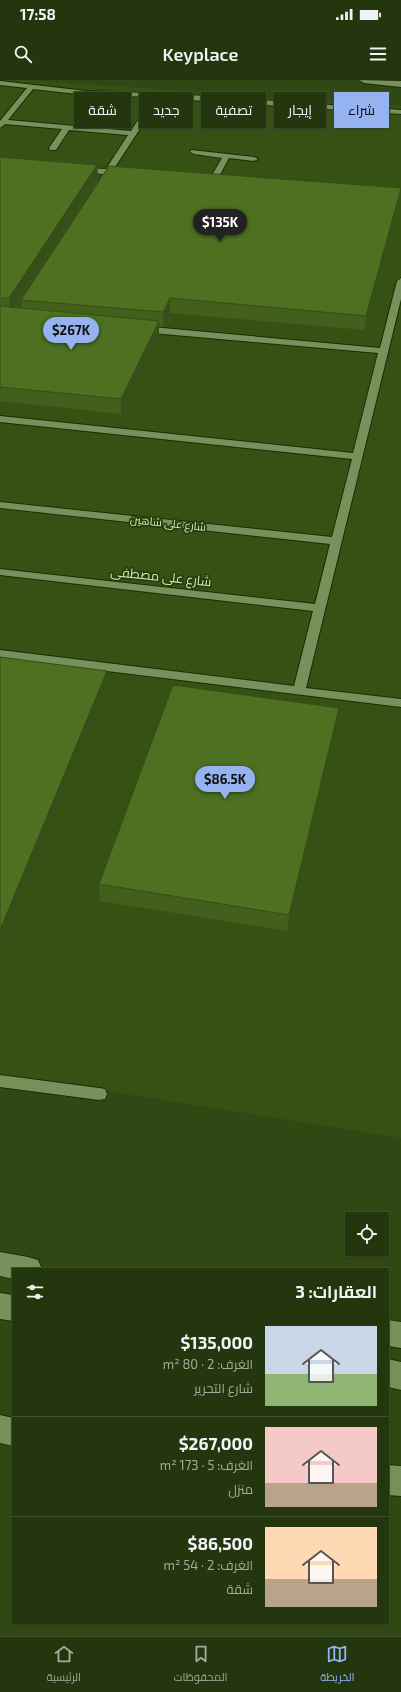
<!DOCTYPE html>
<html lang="ar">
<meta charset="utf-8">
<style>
body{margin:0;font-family:"Exo 2",Cairo,sans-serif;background:#30411c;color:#f1f3f6;direction:rtl;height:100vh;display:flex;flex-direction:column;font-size:15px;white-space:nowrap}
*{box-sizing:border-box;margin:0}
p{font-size:13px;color:#a3ab9e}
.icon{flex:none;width:22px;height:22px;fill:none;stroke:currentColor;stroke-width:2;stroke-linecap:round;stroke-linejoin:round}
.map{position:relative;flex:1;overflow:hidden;direction:ltr}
.sheet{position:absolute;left:12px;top:1188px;width:377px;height:356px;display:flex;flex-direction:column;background:#24360e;border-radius:0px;box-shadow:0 1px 3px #0004,0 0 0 1px #41502e;direction:rtl}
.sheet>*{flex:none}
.top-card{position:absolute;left:12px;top:12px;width:377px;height:36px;direction:rtl;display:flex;gap:8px}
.controls{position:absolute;left:345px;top:1132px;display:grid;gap:8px}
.controls a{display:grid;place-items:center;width:44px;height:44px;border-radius:0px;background:#24360e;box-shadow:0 1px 3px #0004,0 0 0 1px #41502e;font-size:20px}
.price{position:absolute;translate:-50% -34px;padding:0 9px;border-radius:14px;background:#95b2f1;color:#111;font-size:13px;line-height:26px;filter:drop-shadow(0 1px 2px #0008)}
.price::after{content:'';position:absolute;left:50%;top:24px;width:12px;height:9px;margin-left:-6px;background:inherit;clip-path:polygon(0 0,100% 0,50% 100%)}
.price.on{background:#222;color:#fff}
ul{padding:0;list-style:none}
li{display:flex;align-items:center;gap:12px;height:100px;padding:0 12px}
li+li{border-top:1px solid #41502e}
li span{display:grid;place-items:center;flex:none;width:112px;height:80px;border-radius:0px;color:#555}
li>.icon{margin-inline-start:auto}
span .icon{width:48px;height:48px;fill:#fffc;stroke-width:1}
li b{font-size:17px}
h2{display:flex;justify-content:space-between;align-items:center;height:48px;padding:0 12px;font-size:17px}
.chip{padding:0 14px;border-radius:0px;background:#24360e;box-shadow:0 1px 3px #0004,0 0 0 1px #41502e;font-size:14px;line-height:36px}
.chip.on{background:#95b2f1;color:#111}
.status{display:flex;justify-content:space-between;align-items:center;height:28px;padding:0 20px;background:#24360e;direction:ltr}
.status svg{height:11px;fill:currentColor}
header{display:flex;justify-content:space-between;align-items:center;height:52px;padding:0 12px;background:#24360e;font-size:18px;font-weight:600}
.dock{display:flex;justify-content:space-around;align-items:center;height:56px;border-top:1px solid #41502e;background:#24360e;font-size:11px;color:#a3ab9e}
.dock a{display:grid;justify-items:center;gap:2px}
.dock .on{color:#95b2f1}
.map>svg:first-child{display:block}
</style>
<div class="status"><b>17:58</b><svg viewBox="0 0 49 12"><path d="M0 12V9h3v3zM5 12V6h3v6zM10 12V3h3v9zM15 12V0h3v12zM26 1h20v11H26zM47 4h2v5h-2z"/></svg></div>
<header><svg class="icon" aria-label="menu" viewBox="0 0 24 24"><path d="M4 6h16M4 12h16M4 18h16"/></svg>Keyplace<svg class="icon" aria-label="search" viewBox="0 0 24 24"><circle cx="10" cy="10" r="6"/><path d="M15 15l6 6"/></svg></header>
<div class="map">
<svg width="401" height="1556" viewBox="0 0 401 1556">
<rect width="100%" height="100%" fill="#304813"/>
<polygon fill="#365114" points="0,0 28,0 401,26 401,1058 0,994"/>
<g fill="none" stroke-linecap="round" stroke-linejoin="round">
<defs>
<g id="service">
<path d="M0,1L86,11L177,14L401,30V34L160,18L113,90L123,91L127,93L123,95L110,94L107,100H104L100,98L103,94L80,92L76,90L80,88L106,89L128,55L69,50L56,70H50L49,68L62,49L5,44L0,48V41L27,8L0,5ZM33,9L86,15L153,17L131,51L8,40Z"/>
<polygon points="191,70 254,77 258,79 254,81 229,78 217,100 213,102 209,100 222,78 194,74 190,72"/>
<polygon points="401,198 401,219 306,608 401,619 401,627 0,578 0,570 294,606 313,531 0,495 0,489 315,524 330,464 0,428 0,422 332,457 352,379 0,342 0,336 353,373 378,273 141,252 136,249 141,246 380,268 397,201"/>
<polygon points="0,995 99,1008 105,1009 107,1014 105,1019 99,1020 0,1007"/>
</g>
<g id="minor">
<polygon points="0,1172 28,1177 38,1180 42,1189 13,1189 13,1199 0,1196"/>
<polygon points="0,1213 13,1215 13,1241 0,1239"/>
<polygon points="388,1240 401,1242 401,1268 388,1266"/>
<polygon points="388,1279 401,1282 401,1310 388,1307"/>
<polygon points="0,1335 13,1338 13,1366 0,1363"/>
<polygon points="388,1385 401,1386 401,1416 388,1415"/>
</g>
<polygon id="tertiary" points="359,0 401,1 401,7 364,3"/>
</defs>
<use href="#service" stroke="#1b2c04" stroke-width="2"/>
<use href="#minor" stroke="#1b2c04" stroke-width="2"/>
<use href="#tertiary" stroke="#1b2c04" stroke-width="2"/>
<use href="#service" fill="#76915c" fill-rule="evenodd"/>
<use href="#minor" fill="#76915c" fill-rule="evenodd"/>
<use href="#tertiary" fill="#76915c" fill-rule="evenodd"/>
</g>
<g fill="#42601c">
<polygon points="0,77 97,85 98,98 14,227 22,228 21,220 400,121 365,250 170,233 163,247 159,246 159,255 121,334 0,321"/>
<polygon points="339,628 338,644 288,851 100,821 99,804"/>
</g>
<g fill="#364e17">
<polygon points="97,85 98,98 10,232 9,218"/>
<polygon points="401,109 400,121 365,250 366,236"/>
<polygon points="170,218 170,233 163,247 163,232"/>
<polygon points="159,241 159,255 121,334 121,319"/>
<polygon points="107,591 108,607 0,872 0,850"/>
<polygon points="339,628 338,644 288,851 289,835"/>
</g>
<g fill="#4d7021" stroke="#364e17">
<polygon points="0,77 97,85 9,218 0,218"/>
<polygon points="109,86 401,108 366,236 170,218 163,232 21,220"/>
<polygon points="0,226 159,241 121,319 0,307"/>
<polygon points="0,577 107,591 0,850"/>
<polygon points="173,605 339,628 289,835 99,804"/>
</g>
<g text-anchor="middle" stroke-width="3.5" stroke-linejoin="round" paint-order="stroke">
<g font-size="11" fill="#d8e7ca" stroke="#263d06">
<text transform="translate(168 443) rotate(6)" y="4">شارع على شاهين</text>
</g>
<g font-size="13" fill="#d8e7ca" stroke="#263d06">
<text transform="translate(161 496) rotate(6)" y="5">شارع على مصطفى</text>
</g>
</g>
</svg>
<div class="controls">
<a><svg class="icon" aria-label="locate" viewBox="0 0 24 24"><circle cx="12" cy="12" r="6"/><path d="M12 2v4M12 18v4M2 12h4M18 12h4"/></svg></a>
</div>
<b class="price on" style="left:220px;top:163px">$135K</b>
<b class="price" style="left:71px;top:271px">$267K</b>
<b class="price" style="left:225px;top:720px">$86.5K</b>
<div class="top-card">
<a class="chip on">شراء</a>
<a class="chip">إيجار</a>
<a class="chip">تصفية</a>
<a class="chip">جديد</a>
<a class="chip">شقة</a>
</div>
<section class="sheet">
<h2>العقارات: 3<svg class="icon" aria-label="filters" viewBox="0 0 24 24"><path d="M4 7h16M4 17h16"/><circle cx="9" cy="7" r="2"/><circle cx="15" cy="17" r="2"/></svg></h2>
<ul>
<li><span style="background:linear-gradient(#c9d6e8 60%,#8fb573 0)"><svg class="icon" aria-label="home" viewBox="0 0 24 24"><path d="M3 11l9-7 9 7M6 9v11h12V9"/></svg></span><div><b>$135,000</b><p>الغرف: 2 · 80 m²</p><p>شارع التحرير</p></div></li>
<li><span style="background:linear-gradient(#f6c9c9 70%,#b9a48a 0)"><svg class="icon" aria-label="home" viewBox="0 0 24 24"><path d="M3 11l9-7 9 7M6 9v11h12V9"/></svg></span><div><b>$267,000</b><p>الغرف: 5 · 173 m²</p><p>منزل</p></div></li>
<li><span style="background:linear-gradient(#ffd9b3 65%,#b9a48a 0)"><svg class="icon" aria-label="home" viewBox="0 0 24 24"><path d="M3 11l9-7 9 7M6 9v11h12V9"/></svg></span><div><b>$86,500</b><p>الغرف: 2 · 54 m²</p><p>شقة</p></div></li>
</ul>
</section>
</div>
<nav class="dock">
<a class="on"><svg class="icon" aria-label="map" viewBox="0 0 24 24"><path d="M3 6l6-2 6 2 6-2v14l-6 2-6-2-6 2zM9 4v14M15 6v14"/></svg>الخريطة</a>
<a><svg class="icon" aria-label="saved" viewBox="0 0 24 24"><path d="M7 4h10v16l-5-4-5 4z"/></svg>المحفوظات</a>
<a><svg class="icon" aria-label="home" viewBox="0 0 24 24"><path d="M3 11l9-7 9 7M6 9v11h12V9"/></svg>الرئيسية</a>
</nav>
